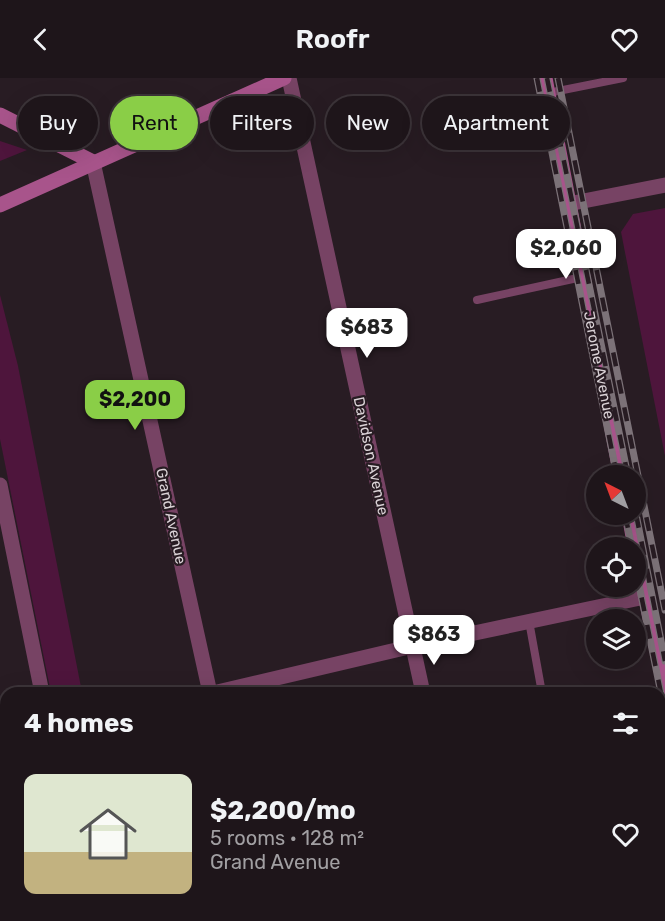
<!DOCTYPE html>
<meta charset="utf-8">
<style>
body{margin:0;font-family:Rubik,sans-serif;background:#261e23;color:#f1f3f6;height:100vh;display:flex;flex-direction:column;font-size:22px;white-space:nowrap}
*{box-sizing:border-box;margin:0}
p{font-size:20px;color:#a19fa2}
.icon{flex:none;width:33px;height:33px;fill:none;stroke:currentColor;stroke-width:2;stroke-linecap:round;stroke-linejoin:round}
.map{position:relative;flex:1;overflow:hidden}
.details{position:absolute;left:0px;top:609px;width:666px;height:234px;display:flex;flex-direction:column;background:#1e151a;border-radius:18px 18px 0 0;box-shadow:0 6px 24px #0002,0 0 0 2px #3c3439}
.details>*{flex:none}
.top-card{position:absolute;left:18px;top:18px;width:630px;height:54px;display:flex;gap:12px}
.needle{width:39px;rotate:318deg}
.buttons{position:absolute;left:586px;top:387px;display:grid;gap:12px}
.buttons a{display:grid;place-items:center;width:60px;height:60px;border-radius:50%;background:#1e151a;box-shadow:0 6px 24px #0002,0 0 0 2px #3c3439;font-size:30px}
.price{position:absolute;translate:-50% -51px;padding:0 14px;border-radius:12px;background:#fff;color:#222;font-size:20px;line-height:39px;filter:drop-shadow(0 2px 3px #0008)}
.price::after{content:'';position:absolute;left:50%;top:36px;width:18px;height:14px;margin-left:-9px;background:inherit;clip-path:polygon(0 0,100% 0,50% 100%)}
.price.on{background:#8ace47;color:#111}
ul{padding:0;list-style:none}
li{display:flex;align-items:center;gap:18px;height:150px;padding:0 24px}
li+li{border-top:2px solid #3c3439}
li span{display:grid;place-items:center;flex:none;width:168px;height:120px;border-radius:12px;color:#555}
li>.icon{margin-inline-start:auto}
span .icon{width:72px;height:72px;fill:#fffc;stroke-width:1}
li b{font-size:26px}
h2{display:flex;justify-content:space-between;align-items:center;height:72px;padding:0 24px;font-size:26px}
.pill{padding:0 21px;border-radius:27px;background:#1e151a;box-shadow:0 6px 24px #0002,0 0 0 2px #3c3439;font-size:21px;line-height:54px}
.pill.on{background:#8ace47;color:#111}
header{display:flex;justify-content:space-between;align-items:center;height:78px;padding:0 24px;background:#1e151a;font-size:27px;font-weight:600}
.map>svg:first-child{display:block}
</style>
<header><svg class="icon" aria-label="back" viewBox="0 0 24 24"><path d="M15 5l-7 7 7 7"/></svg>Roofr<svg class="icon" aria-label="heart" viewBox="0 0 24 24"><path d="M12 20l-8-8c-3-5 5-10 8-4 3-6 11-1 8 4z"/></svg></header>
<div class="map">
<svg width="665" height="843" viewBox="0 0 665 843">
<rect width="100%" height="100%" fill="#281c23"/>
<g fill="#4e153c">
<polygon points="0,63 27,72 0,83"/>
<polygon points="665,130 665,378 621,154 633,136"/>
<polygon points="0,217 18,288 81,609 51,615 0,361"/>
<polygon points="101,837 138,837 139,843 102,843"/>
</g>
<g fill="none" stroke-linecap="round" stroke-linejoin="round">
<g stroke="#774364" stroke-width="8">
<polyline points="548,15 623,0"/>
<polyline points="477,222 582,199"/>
<polyline points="529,543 542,615"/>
</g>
<g stroke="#774364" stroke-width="15">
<polyline points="289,0 423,615"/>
<polyline points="93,84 210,615"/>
<polyline points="568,126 665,107"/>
<polyline points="0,407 42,615"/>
<polyline points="213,615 413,568 645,519"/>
<polyline points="0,654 6,653"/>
<polyline points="89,837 90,843"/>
<polyline points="257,837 258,843"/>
<polyline points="470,837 471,843"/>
</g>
<g stroke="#a8548b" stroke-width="15">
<polyline points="545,0 621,398"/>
<polyline points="0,37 93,84"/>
<polyline points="0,127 284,0"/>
<polyline points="629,436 635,470"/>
<polyline points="636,474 665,610"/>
</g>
<defs>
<g id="rail">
<polyline points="537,0 617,398"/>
<polyline points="547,0 628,398"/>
<polyline points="558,0 665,532"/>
<polyline points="625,436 632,470"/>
<polyline points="636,436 665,583"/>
<polyline points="636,492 665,635"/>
</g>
</defs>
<use href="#rail" stroke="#7c7278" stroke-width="7"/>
<use href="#rail" stroke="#281c23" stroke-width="4.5" stroke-dasharray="14" stroke-linecap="butt"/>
</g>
<g text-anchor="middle" stroke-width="4.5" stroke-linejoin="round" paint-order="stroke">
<g font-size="15" fill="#dad2d6" stroke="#281c23">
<text transform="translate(599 287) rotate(79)" y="5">Jerome Avenue</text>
<text transform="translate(371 378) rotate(78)" y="5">Davidson Avenue</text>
<text transform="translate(171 438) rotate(78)" y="5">Grand Avenue</text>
</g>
</g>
</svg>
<div class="buttons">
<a><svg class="needle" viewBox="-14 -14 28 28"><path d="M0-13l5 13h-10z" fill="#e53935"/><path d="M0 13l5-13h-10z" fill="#a19fa2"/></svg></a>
<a><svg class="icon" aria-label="locate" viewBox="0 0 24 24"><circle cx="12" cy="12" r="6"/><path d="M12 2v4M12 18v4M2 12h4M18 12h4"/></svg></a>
<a><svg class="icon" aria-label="layers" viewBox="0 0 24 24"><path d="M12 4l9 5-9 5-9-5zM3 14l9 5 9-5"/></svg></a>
</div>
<b class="price" style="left:566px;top:202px">$2,060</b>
<b class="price" style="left:367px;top:281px">$683</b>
<b class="price on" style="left:135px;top:353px">$2,200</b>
<b class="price" style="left:434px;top:588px">$863</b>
<div class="top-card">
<a class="pill">Buy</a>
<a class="pill on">Rent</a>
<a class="pill">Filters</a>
<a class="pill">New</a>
<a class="pill">Apartment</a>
</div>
<section class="details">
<h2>4 homes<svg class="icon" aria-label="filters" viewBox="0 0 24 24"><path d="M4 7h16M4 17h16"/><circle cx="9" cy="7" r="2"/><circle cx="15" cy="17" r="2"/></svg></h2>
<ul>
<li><span style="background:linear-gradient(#dfe7d0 65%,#c2b280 0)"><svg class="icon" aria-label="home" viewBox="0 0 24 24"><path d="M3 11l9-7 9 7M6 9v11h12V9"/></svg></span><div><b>$2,200/mo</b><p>5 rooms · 128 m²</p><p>Grand Avenue</p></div><svg class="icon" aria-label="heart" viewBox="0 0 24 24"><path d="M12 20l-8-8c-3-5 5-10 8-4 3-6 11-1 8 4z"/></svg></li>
</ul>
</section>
</div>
